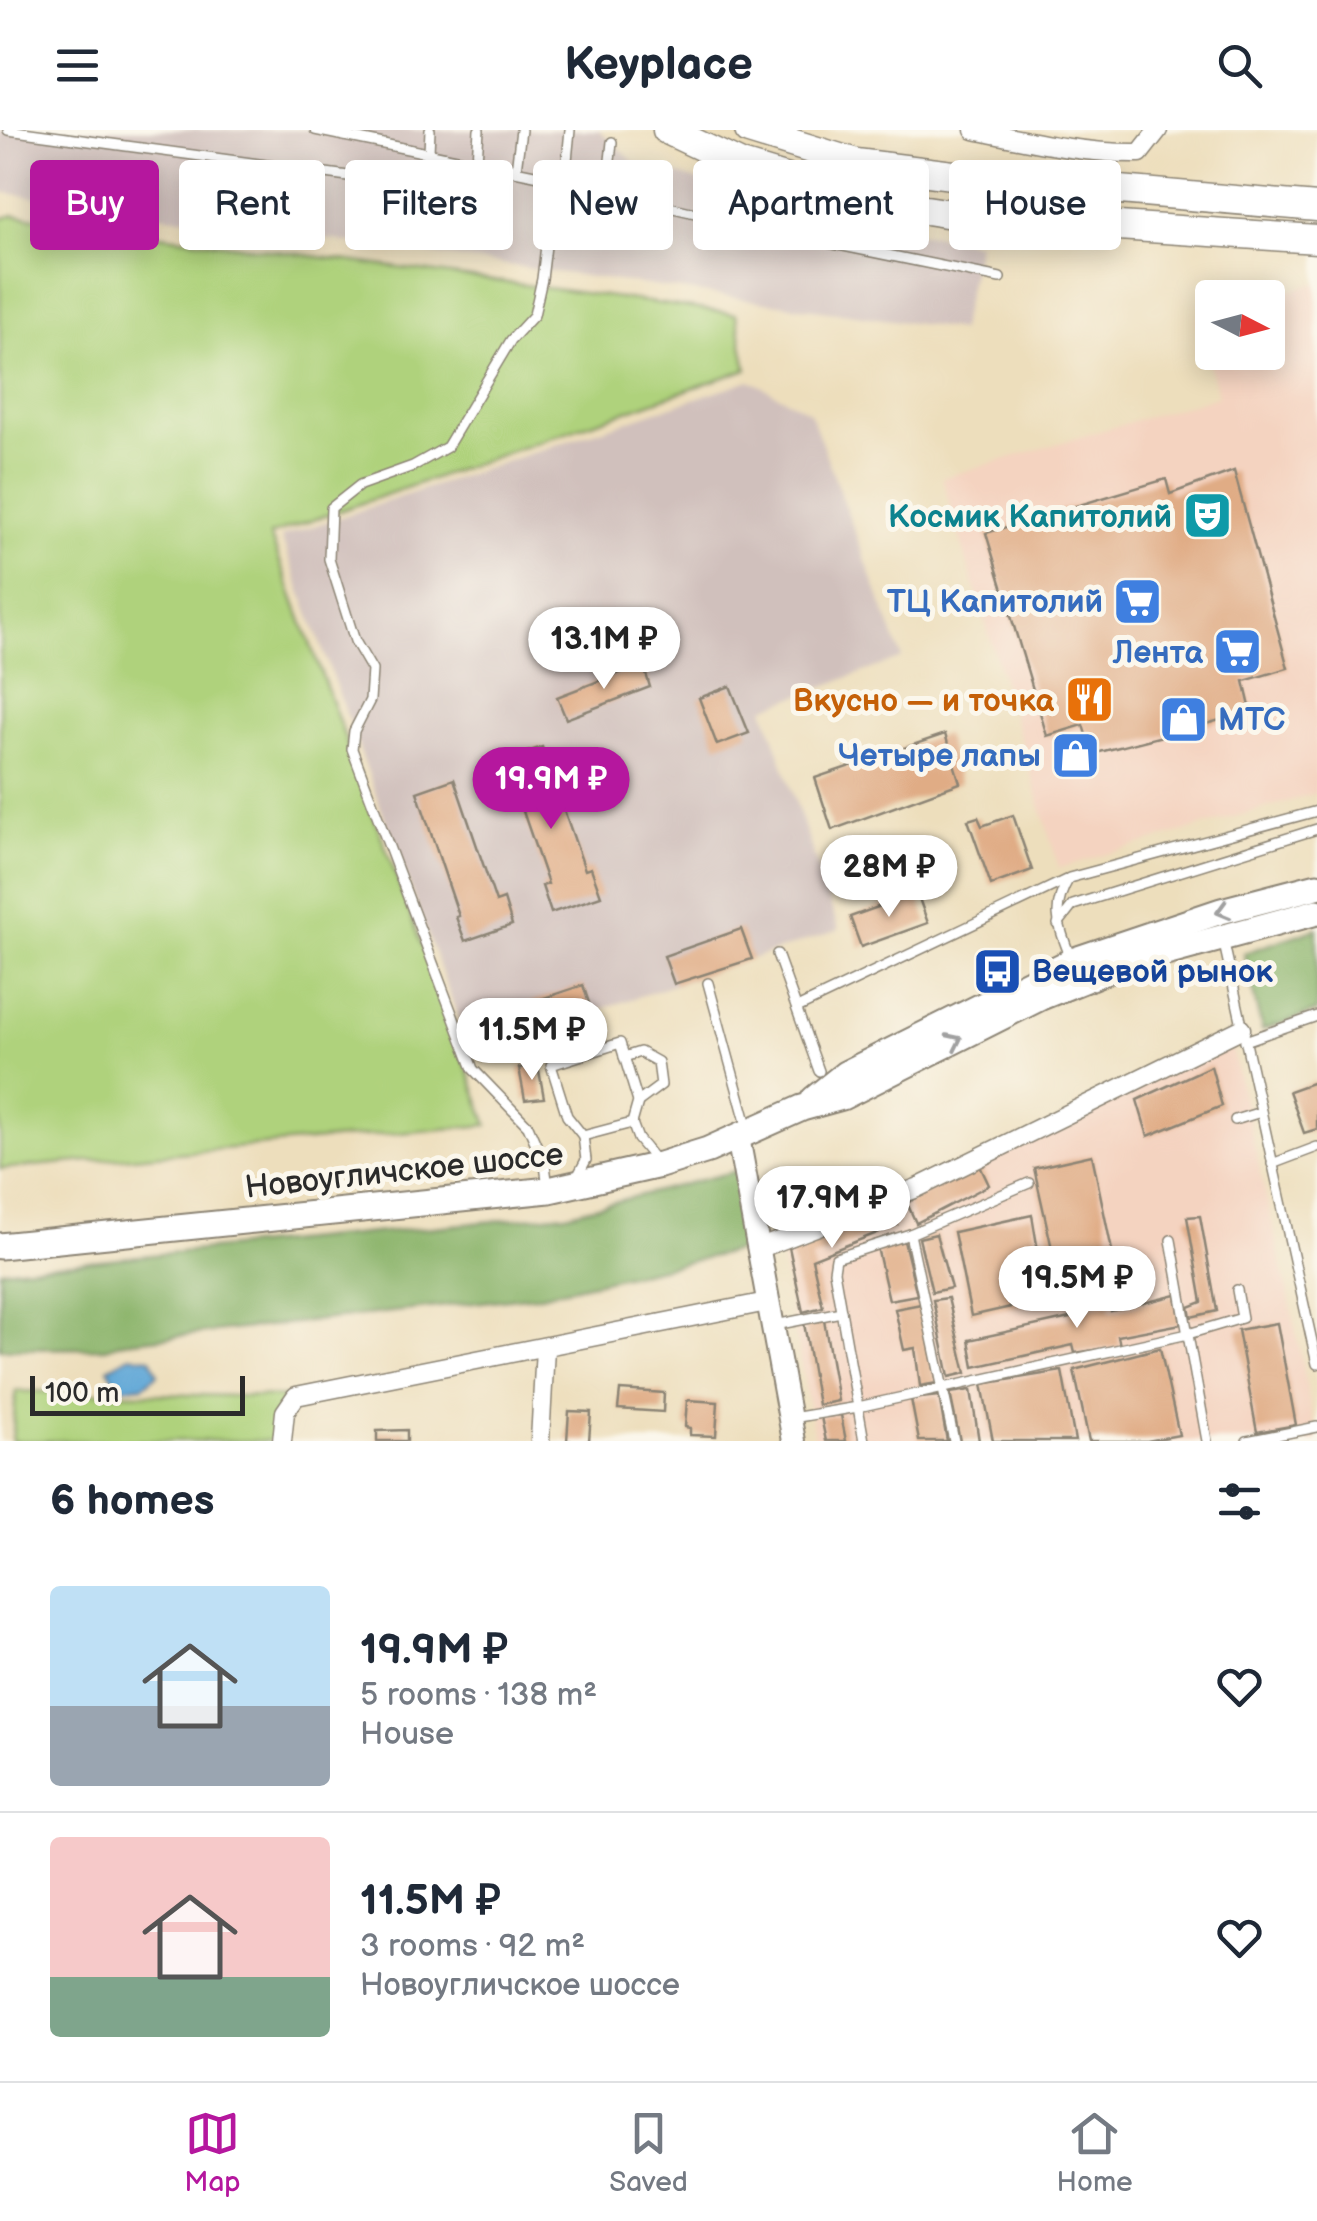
<!DOCTYPE html>
<meta charset="utf-8">
<style>
body{margin:0;font-family:"Balsamiq Sans",sans-serif;background:#f2f2f3;color:#1f2937;height:100vh;display:flex;flex-direction:column;font-size:38px;white-space:nowrap}
*{box-sizing:border-box;margin:0}
p{font-size:32px;color:#747a83}
.icon{flex:none;width:55px;height:55px;fill:none;stroke:currentColor;stroke-width:2;stroke-linecap:round;stroke-linejoin:round}
.map{position:relative;height:1311px;overflow:hidden}
.details{display:flex;flex-direction:column;background:#fff;flex:1}
.details>*{flex:none}
.top-card{position:absolute;left:30px;top:30px;width:1258px;height:90px;display:flex;gap:20px}
.needle{width:65px;rotate:96deg}
.controls{position:absolute;left:1195px;top:150px;display:grid;gap:20px}
.controls a{display:grid;place-items:center;width:90px;height:90px;border-radius:10px;background:#fff;box-shadow:0 5px 25px #0003;font-size:50px}
.scale{position:absolute;left:30px;bottom:25px;width:215px;box-sizing:border-box;padding-left:10px;border:5px solid #2b2b2b;border-top:0;font-size:28px;line-height:35px;white-space:nowrap;color:#2b2b2b;-webkit-text-stroke:8px #fbf7ec;paint-order:stroke}
.price{position:absolute;translate:-50% -85px;padding:0 22px;border-radius:35px;background:#fff;color:#222;font-size:32px;line-height:65px;filter:drop-shadow(0 2px 5px #0008)}
.price::after{content:'';position:absolute;left:50%;top:60px;width:30px;height:22px;margin-left:-15px;background:inherit;clip-path:polygon(0 0,100% 0,50% 100%)}
.price.active{background:#b5179e;color:#fff}
ul{padding:0;list-style:none}
li{display:flex;align-items:center;gap:30px;height:250px;padding:0 50px}
li+li{border-top:2px solid #e0e1e3}
li span{display:grid;place-items:center;flex:none;width:280px;height:200px;border-radius:10px;color:#555}
li>.icon{margin-inline-start:auto}
span .icon{width:120px;height:120px;fill:#fffc;stroke-width:1}
li b{font-size:42px}
h2{display:flex;justify-content:space-between;align-items:center;height:120px;padding:0 50px;font-size:42px}
.tag{padding:0 35px;border-radius:10px;background:#fff;box-shadow:0 5px 25px #0003;font-size:35px;line-height:90px}
.tag.active{background:#b5179e;color:#fff}
header{display:flex;justify-content:space-between;align-items:center;height:130px;padding:0 50px;background:#fff;font-size:45px;font-weight:800}
.dock{display:flex;justify-content:space-around;align-items:center;height:140px;border-top:2px solid #e0e1e3;background:#fff;font-size:28px;color:#747a83}
.dock a{display:grid;justify-items:center;gap:5px}
.dock .active{color:#b5179e}
.map>svg:first-child{display:block}
</style>
<header><svg class="icon" aria-label="menu" viewBox="0 0 24 24"><path d="M4 6h16M4 12h16M4 18h16"/></svg>Keyplace<svg class="icon" aria-label="search" viewBox="0 0 24 24"><circle cx="10" cy="10" r="6"/><path d="M15 15l6 6"/></svg></header>
<div class="map">
<svg width="1317" height="1311" viewBox="0 0 1317 1311">
<rect width="100%" height="100%" fill="#fbf7ec"/>
<filter id="ink" filterUnits="userSpaceOnUse"><feTurbulence type="fractalNoise" baseFrequency=".01" numOctaves="2"/><feDisplacementMap in="SourceGraphic" scale="20" xChannelSelector="R" yChannelSelector="G"/><feConvolveMatrix kernelMatrix="1 2 1 2 8 2 1 2 1" color-interpolation-filters="sRGB"/></filter>
<filter id="wash" filterUnits="userSpaceOnUse"><feTurbulence type="fractalNoise" baseFrequency=".0048" numOctaves="4" result="noise"/><feDisplacementMap in="SourceGraphic" scale="40" xChannelSelector="R" yChannelSelector="G"/><feGaussianBlur stdDeviation="2.25" result="paint"/><feColorMatrix in="noise" values="0 0 0 0 0 0 0 0 0 0 0 0 0 0 0 0 0 1.4 0 .05"/><feComposite in="paint" operator="in"/></filter>
<g filter="url(#wash)">
<rect width="100%" height="100%" fill="#eddebc"/>
<g fill="#f4d3c0">
<polygon points="1317,153 1317,663 1059,738 942,348 1218,266 1196,189 1212,184 1212,222 1268,222 1267,168"/>
<polygon points="1231,914 1290,1171 1317,1311 815,1311 780,1119"/>
</g>
<g fill="#d0c0bc">
<polygon points="0,0 599,0 635,33 812,83 978,113 960,200 0,62"/>
<polygon points="750,250 810,282 902,528 764,578 839,800 471,922 281,407"/>
</g>
<g fill="#afd27b" stroke="#6d7e53" stroke-width="2.5">
<polygon points="14,85 736,184 747,239 270,405 488,995 0,1039 0,89"/>
<polygon points="16,1261 285,1267 282,1311 12,1311"/>
</g>
<g fill="#8bb46b" stroke="#5b704b" stroke-width="2.5">
<polygon points="1317,798 1317,881 1262,900 1244,823"/>
<polygon points="736,1041 750,1118 535,1166 124,1212 106,1218 0,1219 0,1140 566,1084"/>
</g>
<polygon fill="#61a7d7" stroke="#466981" stroke-width="2.5" points="130,1226 151,1228 158,1244 143,1256 120,1258 108,1238"/>
<g id="blocks">
<g fill="#e0ac85">
<polygon points="1234,341 1288,538 1244,551 1251,581 1182,601 1092,624 1083,595 1047,606 986,403 1166,349 1170,364"/>
<polygon points="643,534 650,557 566,589 557,567"/>
<polygon points="730,556 749,603 717,615 699,568"/>
<polygon points="945,604 960,653 832,700 815,648"/>
<polygon points="542,617 585,740 591,738 601,766 551,783 542,756 548,754 505,629"/>
<polygon points="454,649 496,772 504,769 512,795 465,811 456,787 459,786 417,662"/>
<polygon points="1013,685 1032,740 991,755 968,690 978,687 982,696"/>
<polygon points="849,728 858,754 844,759 835,732"/>
<polygon points="917,763 928,793 861,817 850,787"/>
<polygon points="741,799 752,829 674,854 664,826"/>
<polygon points="583,855 592,882 517,907 508,880"/>
<polygon points="538,935 544,968 525,970 519,938"/>
<polygon points="1211,936 1222,976 1148,1006 1137,970"/>
<polygon points="1317,951 1317,999 1304,1003 1289,961"/>
<polygon points="1092,1025 1119,1154 1063,1168 1034,1038"/>
<polygon points="980,1036 989,1055 916,1093 907,1073"/>
<polygon points="889,1076 897,1095 812,1129 823,1177 803,1182 789,1117"/>
<polygon points="1032,1085 1046,1169 971,1186 954,1102"/>
<polygon points="1200,1086 1217,1181 1191,1187 1189,1177 1202,1172 1187,1087"/>
<polygon points="936,1104 951,1158 932,1162 919,1108"/>
<polygon points="904,1111 917,1165 889,1170 877,1117"/>
<polygon points="1176,1165 1181,1194 1118,1206 1120,1216 1075,1223 1073,1215 974,1237 969,1210 1070,1188 1069,1180 1109,1173 1111,1181"/>
<polygon points="948,1168 966,1243 949,1247 933,1170"/>
<polygon points="921,1174 937,1253 920,1256 915,1218 904,1220 895,1179"/>
<polygon points="824,1190 838,1271 818,1275 804,1193"/>
<polygon points="1277,1193 1296,1295 1257,1302 1238,1200"/>
<polygon points="1160,1218 1179,1305 1147,1311 1089,1311 1074,1240"/>
<polygon points="1062,1241 1075,1311 993,1311 982,1254"/>
<polygon points="620,1260 664,1263 663,1282 618,1279"/>
<polygon points="971,1260 979,1311 960,1311 950,1263"/>
<polygon points="939,1266 947,1311 919,1311 911,1269"/>
<polygon points="687,1270 718,1272 716,1306 690,1305 690,1298 685,1297"/>
<polygon points="569,1281 591,1282 589,1311 567,1311"/>
<polygon points="841,1285 846,1311 826,1311 821,1287"/>
<polygon points="407,1300 407,1311 377,1311 377,1301"/>
</g>
</g>
</g>
<g filter="url(#ink)">
<use href="#blocks" fill-opacity="0" stroke="#8c8474" stroke-width="2.5"/>
<g fill="none" stroke-linecap="round" stroke-linejoin="round">
<defs>
<g id="service">
<polyline points="8,0 348,46"/>
<polyline points="315,0 554,49"/>
<polyline points="429,22 430,0"/>
<polyline points="477,32 479,0"/>
<polyline points="516,40 521,0"/>
<polyline points="565,51 570,0"/>
<polyline points="607,58 612,12"/>
<polyline points="1058,794 1073,775 1317,699"/>
<polyline points="1223,809 1317,1234"/>
<polyline points="777,824 819,941"/>
<path d="M1071,829C1059,796 1050,780 1069,748L1317,681"/>
<polyline points="708,853 748,999"/>
<polyline points="797,878 1066,750"/>
<polyline points="1245,911 1317,886"/>
<polyline points="624,927 640,922 658,932 661,955 638,972"/>
<polyline points="1235,990 1261,982"/>
<polyline points="583,1006 567,986 551,935 620,913 638,972 632,993"/>
<polyline points="1272,1034 1317,1017"/>
<polyline points="576,1049 586,1030 583,1006 632,993 638,1009 658,1033"/>
<polyline points="548,1057 545,1035 528,996 473,939 352,619 354,601 370,570 372,540 355,511 329,429 331,378 360,355 413,336 447,317 511,210 534,185 542,149 554,49 607,58 669,77 804,108 1000,148"/>
<polyline points="910,1104 954,1311"/>
<polyline points="1171,1110 1207,1311"/>
<polyline points="775,1195 841,1182"/>
<polyline points="792,1288 858,1277 1188,1204 1242,1188 1237,1160"/>
<polyline points="864,1311 834,1141 836,1128 910,1104 1029,1053"/>
<polyline points="1247,1311 1317,1297"/>
</g>
<g id="minor">
<path d="M974,0C1028,11 1084,24 1140,23L1158,0"/>
<polyline points="758,1119 917,1058 1241,899"/>
<polyline points="282,1311 285,1282 296,1266 767,1172"/>
<polyline points="540,1311 545,1218"/>
</g>
<polyline id="tertiary" points="738,1007 794,1311"/>
<g id="secondary">
<polyline points="814,969 845,944 1072,831 1221,781 1317,756"/>
<polyline points="0,1116 549,1060 660,1035 708,1020 802,978 842,967 1041,867 1118,836 1317,782"/>
</g>
<g id="primary">
<polyline points="667,0 741,35 855,69 965,86 1317,109"/>
<polyline points="749,0 856,33 969,47 1317,77"/>
</g>
</defs>
<use href="#service" stroke="#8c8474" stroke-width="12"/>
<use href="#minor" stroke="#8c8474" stroke-width="21"/>
<use href="#tertiary" stroke="#8c8474" stroke-width="26"/>
<use href="#secondary" stroke="#8c8474" stroke-width="29"/>
<use href="#primary" stroke="#8c8474" stroke-width="31"/>
<use href="#service" stroke="#fff" stroke-width="9"/>
<use href="#minor" stroke="#fff" stroke-width="18"/>
<use href="#tertiary" stroke="#fff" stroke-width="22"/>
<use href="#secondary" stroke="#fff" stroke-width="25"/>
<use href="#primary" stroke="#fff" stroke-width="28"/>
</g>
<defs><path id="oneway-chevron" d="M-2-3.5L2.5 0L-2 3.5" fill="none" stroke-width="1.6" stroke-linecap="round" stroke-linejoin="round" transform="scale(2.5)"/></defs>
<g stroke="#a0a0a0">
<use href="#oneway-chevron" transform="translate(1223 781) rotate(164)"/>
<use href="#oneway-chevron" transform="translate(955 911) rotate(-26)"/>
</g>
</g>
<defs>
<symbol id="theatre-square" viewBox="-11 -11 22 22"><rect x="-9" y="-9" width="18" height="18" rx="4" fill="#0f9aa8" stroke="#fbf7ec"/><path d="M-5-5.5Q0-4 5-5.5V0Q5 5 0 6Q-5 5-5 0ZM-3.3-2.5H-1v1.5H-3.3ZM1-2.5H3.3v1.5H1ZM-2.8 1Q0 5.5 2.8 1Z" fill="#fff"/></symbol>
<symbol id="supermarket-square" viewBox="-11 -11 22 22"><rect x="-9" y="-9" width="18" height="18" rx="4" fill="#3f7fe0" stroke="#fbf7ec"/><path d="M-6-5.5h2.5l.6 2H6L4.5 2H-2.5L-4.4-4H-6ZM-1.5 3.2a1.3 1.3 0 1 0 .1 0ZM3 3.2a1.3 1.3 0 1 0 .1 0Z" fill="#fff"/></symbol>
<symbol id="restaurant-square" viewBox="-11 -11 22 22"><rect x="-9" y="-9" width="18" height="18" rx="4" fill="#e8710a" stroke="#fbf7ec"/><path d="M-5-6h1v4h1v-4h1v4h1v-4h1v5L-1.5 .5V6h-2V.5L-5-1ZM5-6V6H3V1.5H1.5Q1.5-4 5-6Z" fill="#fff"/></symbol>
<symbol id="shop-square" viewBox="-11 -11 22 22"><rect x="-9" y="-9" width="18" height="18" rx="4" fill="#3f7fe0" stroke="#fbf7ec"/><path d="M-5-2.5h2.3a2.7 3.5 0 0 1 5.4 0H5L5.5 6h-11ZM-1.5-2.5h3a1.5 2.3 0 0 0-3 0Z" fill="#fff"/></symbol>
<symbol id="bus-square" viewBox="-11 -11 22 22"><rect x="-9" y="-9" width="18" height="18" rx="4" fill="#1a4fb4" stroke="#fbf7ec"/><path d="M-5-6H5V4H4V6H2V4H-2V6H-4V4H-5ZM-3.5-4V0h7V-4ZM-3.5 1.2v1.5H-2V1.2ZM2 1.2v1.5H3.5V1.2Z" fill="#fff"/></symbol>
</defs>
<g fill-rule="evenodd">
<use href="#theatre-square" x="1180" y="358" width="55" height="55"/>
<use href="#supermarket-square" x="1110" y="444" width="55" height="55"/>
<use href="#supermarket-square" x="1210" y="494" width="55" height="55"/>
<use href="#restaurant-square" x="1062" y="542" width="55" height="55"/>
<use href="#shop-square" x="1156" y="562" width="55" height="55"/>
<use href="#shop-square" x="1048" y="598" width="55" height="55"/>
<use href="#bus-square" x="970" y="814" width="55" height="55"/>
</g>
<g text-anchor="middle" stroke-width="10" stroke-linejoin="round" paint-order="stroke">
<g font-size="32" font-weight="bold" fill="#0d838f" stroke="#fbf7ec" text-anchor="end">
<text x="1172" y="397">Космик Капитолий</text>
</g>
<g font-size="32" font-weight="bold" fill="#366cbe" stroke="#fbf7ec" text-anchor="end">
<text x="1103" y="482">ТЦ Капитолий</text>
<text x="1203" y="533">Лента</text>
<text x="1218" y="600" text-anchor="start">МТС</text>
<text x="1041" y="636">Четыре лапы</text>
</g>
<g font-size="32" font-weight="bold" fill="#c56008" stroke="#fbf7ec" text-anchor="end">
<text x="1054" y="581">Вкусно — и точка</text>
</g>
<g font-size="32" font-weight="bold" fill="#164399" stroke="#fbf7ec" text-anchor="start">
<text x="1032" y="852">Вещевой рынок</text>
</g>
<g font-size="32" fill="#2b2b2b" stroke="#fbf7ec">
<text transform="translate(404 1040) rotate(-6)" y="11">Новоугличское шоссе</text>
</g>
</g>
</svg>
<div class="controls">
<a><svg class="needle" viewBox="-14 -14 28 28"><path d="M0-13l5 13h-10z" fill="#e53935"/><path d="M0 13l5-13h-10z" fill="#747a83"/></svg></a>
</div>
<div class="scale">100 m</div>
<b class="price" style="left:604px;top:562px">13.1M ₽</b>
<b class="price active" style="left:551px;top:702px">19.9M ₽</b>
<b class="price" style="left:889px;top:790px">28M ₽</b>
<b class="price" style="left:532px;top:953px">11.5M ₽</b>
<b class="price" style="left:832px;top:1121px">17.9M ₽</b>
<b class="price" style="left:1077px;top:1201px">19.5M ₽</b>
<div class="top-card">
<a class="tag active">Buy</a>
<a class="tag">Rent</a>
<a class="tag">Filters</a>
<a class="tag">New</a>
<a class="tag">Apartment</a>
<a class="tag">House</a>
</div>
</div>
<section class="details">
<h2>6 homes<svg class="icon" aria-label="filters" viewBox="0 0 24 24"><path d="M4 7h16M4 17h16"/><circle cx="9" cy="7" r="2"/><circle cx="15" cy="17" r="2"/></svg></h2>
<ul>
<li><span style="background:linear-gradient(#bfe0f5 60%,#9aa5b1 0)"><svg class="icon" aria-label="home" viewBox="0 0 24 24"><path d="M3 11l9-7 9 7M6 9v11h12V9"/></svg></span><div><b>19.9M ₽</b><p>5 rooms · 138 m²</p><p>House</p></div><svg class="icon" aria-label="heart" viewBox="0 0 24 24"><path d="M12 20l-8-8c-3-5 5-10 8-4 3-6 11-1 8 4z"/></svg></li>
<li><span style="background:linear-gradient(#f6c9c9 70%,#7fa58c 0)"><svg class="icon" aria-label="home" viewBox="0 0 24 24"><path d="M3 11l9-7 9 7M6 9v11h12V9"/></svg></span><div><b>11.5M ₽</b><p>3 rooms · 92 m²</p><p>Новоугличское шоссе</p></div><svg class="icon" aria-label="heart" viewBox="0 0 24 24"><path d="M12 20l-8-8c-3-5 5-10 8-4 3-6 11-1 8 4z"/></svg></li>
</ul>
</section>
<nav class="dock">
<a class="active"><svg class="icon" aria-label="map" viewBox="0 0 24 24"><path d="M3 6l6-2 6 2 6-2v14l-6 2-6-2-6 2zM9 4v14M15 6v14"/></svg>Map</a>
<a><svg class="icon" aria-label="saved" viewBox="0 0 24 24"><path d="M7 4h10v16l-5-4-5 4z"/></svg>Saved</a>
<a><svg class="icon" aria-label="home" viewBox="0 0 24 24"><path d="M3 11l9-7 9 7M6 9v11h12V9"/></svg>Home</a>
</nav>
